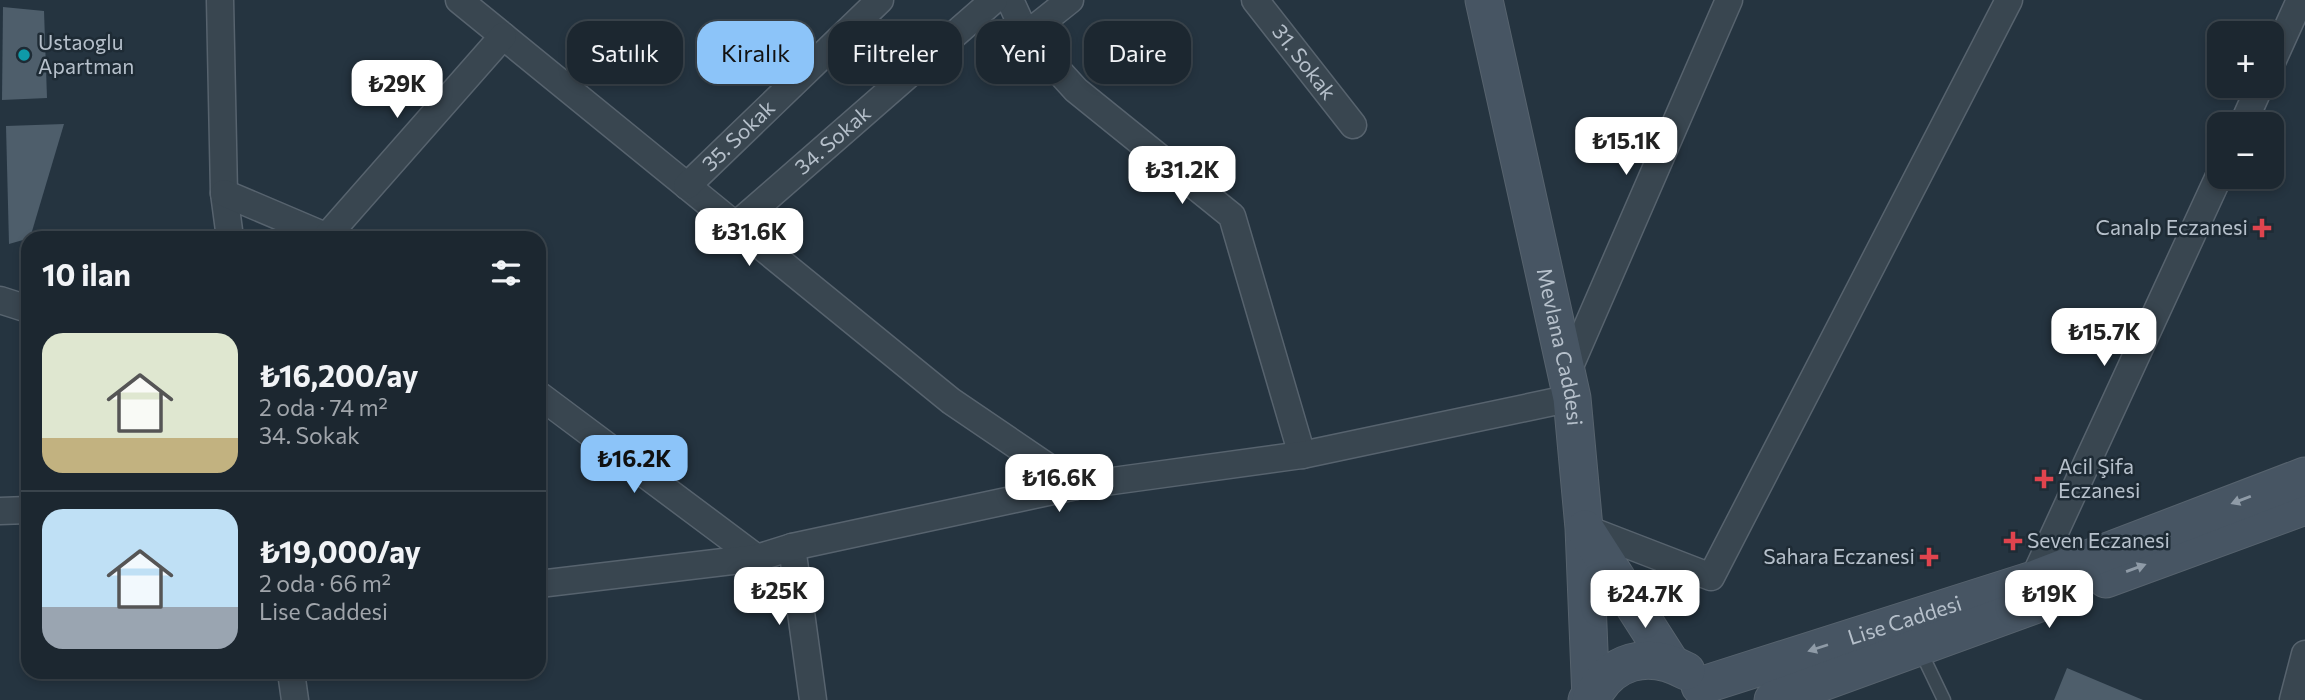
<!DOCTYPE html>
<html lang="tr">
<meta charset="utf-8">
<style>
body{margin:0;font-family:Commissioner,sans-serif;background:#252f38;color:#f1f3f6;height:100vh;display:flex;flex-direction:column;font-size:26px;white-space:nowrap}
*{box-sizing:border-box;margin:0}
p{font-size:23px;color:#a0a5ab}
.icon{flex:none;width:38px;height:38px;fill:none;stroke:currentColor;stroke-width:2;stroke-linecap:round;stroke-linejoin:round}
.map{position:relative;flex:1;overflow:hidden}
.side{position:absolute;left:21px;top:231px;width:525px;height:448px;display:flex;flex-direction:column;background:#1c2730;border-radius:21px;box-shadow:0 4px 10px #0003,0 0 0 2px #3a444c}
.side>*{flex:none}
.hud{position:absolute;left:567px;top:21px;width:665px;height:63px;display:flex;gap:14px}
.tools{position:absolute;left:2207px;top:21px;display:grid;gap:14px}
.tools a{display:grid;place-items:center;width:77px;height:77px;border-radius:14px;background:#1c2730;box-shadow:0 4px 10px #0003,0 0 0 2px #3a444c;font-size:35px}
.price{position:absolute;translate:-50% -60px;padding:0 16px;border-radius:14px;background:#fff;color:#222;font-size:23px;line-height:46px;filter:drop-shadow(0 2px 4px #0008)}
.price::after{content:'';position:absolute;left:50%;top:42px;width:21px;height:16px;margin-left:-10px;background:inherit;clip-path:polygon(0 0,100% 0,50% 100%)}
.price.on{background:#8cc4f9;color:#111}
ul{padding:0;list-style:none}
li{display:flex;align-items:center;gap:21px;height:175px;padding:0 21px}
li+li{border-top:2px solid #3a444c}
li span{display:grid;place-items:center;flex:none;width:196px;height:140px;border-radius:21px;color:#555}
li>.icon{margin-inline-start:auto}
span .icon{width:84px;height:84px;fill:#fffc;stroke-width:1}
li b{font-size:30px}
h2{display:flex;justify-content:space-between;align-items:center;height:84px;padding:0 21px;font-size:30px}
.tag{padding:0 24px;border-radius:21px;background:#1c2730;box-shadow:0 4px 10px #0003,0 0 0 2px #3a444c;font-size:24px;line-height:63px}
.tag.on{background:#8cc4f9;color:#111}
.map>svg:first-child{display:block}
</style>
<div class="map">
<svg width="2305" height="700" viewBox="0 0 2305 700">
<rect width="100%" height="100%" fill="#253440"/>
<g fill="#4e5e6b">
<polygon points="3,7 44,11 47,98 2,100"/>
<polygon points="64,124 30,238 9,244 6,126"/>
<polygon points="2067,668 2143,700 2054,700"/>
</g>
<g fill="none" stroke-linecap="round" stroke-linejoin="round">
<defs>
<polyline id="lane" points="1920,650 1944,700"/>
<g id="street">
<polyline points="220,0 224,193 230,238"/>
<polyline points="459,0 951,401 1076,486"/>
<polyline points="1010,0 1026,35 1076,90 1232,216 1302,455"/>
<path id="s1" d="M1255,0L1353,125"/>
<polyline points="1026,35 1070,0"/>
<polyline points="2272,62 2300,0"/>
<polyline points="2243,124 2260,86"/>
<path id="s2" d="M687,186L880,0"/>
<polyline points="224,193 330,238"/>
<path id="s3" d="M735,226L994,0"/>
<polyline points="327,236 503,36"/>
<polyline points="0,300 28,309"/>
<polyline points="1567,373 1729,0"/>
<polyline points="539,395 757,558"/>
<polyline points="0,511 28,510"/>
<polyline points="1584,528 1711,577 2009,0"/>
<polyline points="792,547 813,700"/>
<polyline points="2033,580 2219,176"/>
<polyline points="539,584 757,558 792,547 1076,486 1302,455 1572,398"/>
<polyline points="291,672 295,700"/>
<polyline points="2293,700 2305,654"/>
</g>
<g id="secondary">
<path id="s4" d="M1484,0L1572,398L1584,528L1591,699L1587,700"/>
<polyline points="1585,529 1670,662"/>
<polyline points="2106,579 2305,506"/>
<path id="s5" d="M1700,686L2033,580L2305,476"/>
<path d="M1591,700C1610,660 1648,650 1686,671"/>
<polyline points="1773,700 2048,600"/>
</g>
</defs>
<use href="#lane" stroke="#57636e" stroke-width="15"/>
<use href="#street" stroke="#57636e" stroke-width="29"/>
<use href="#secondary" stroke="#57636e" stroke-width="39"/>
<use href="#lane" stroke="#394650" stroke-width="12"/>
<use href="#street" stroke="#394650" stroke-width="26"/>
<use href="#secondary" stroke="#475563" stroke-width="37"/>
</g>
<defs><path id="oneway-solid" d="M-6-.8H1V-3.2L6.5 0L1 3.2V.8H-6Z" transform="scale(1.75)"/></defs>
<g fill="#8f9ba7">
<use href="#oneway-solid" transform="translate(2241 500) rotate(159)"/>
<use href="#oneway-solid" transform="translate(2136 568) rotate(-20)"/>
<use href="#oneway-solid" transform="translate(1818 648) rotate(162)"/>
</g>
<circle fill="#0f9aa8" stroke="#1e2b35" stroke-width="2.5" cx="24" cy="55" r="7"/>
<g fill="#e0444e" stroke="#1e2b35" stroke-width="2.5">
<path d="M2258.5 217.5h7v7h7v7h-7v7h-7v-7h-7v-7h7z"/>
<path d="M2040.5 468.5h7v7h7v7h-7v7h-7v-7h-7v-7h7z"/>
<path d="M2009.5 530.5h7v7h7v7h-7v7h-7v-7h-7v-7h7z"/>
<path d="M1925.5 546.5h7v7h7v7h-7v7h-7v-7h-7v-7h7z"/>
</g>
<g text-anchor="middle" stroke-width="5" stroke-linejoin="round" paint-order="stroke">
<g font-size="21" fill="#b6c0cb" stroke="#1e2b35" text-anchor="start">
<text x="38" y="50">Ustaoglu<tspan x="38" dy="24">Apartman</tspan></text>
<text x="2248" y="235" text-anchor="end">Canalp Eczanesi</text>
<text x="2058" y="474">Acil Şifa<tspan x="2058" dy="24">Eczanesi</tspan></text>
<text x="2027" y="548">Seven Eczanesi</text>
<text x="1915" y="564" text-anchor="end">Sahara Eczanesi</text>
</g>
<g font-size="21" fill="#b6c0cb" stroke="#1e2b35">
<text dy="7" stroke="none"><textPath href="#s1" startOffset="79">31. Sokak</textPath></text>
<text dy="7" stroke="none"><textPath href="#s2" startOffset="72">35. Sokak</textPath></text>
<text dy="7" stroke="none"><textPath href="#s3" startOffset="130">34. Sokak</textPath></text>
<text dy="7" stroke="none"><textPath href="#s4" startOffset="355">Mevlana Caddesi</textPath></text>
<text dy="7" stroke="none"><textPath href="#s5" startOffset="215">Lise Caddesi</textPath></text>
</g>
</g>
</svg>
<div class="tools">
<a>+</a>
<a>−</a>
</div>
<b class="price" style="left:397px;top:120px">₺29K</b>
<b class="price" style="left:1626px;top:177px">₺15.1K</b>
<b class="price" style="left:1182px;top:206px">₺31.2K</b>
<b class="price" style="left:749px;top:268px">₺31.6K</b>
<b class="price" style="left:2104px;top:368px">₺15.7K</b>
<b class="price on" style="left:634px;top:495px">₺16.2K</b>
<b class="price" style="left:1059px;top:514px">₺16.6K</b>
<b class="price" style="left:779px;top:627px">₺25K</b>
<b class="price" style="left:1645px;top:630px">₺24.7K</b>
<b class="price" style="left:2049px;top:630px">₺19K</b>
<div class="hud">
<a class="tag">Satılık</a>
<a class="tag on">Kiralık</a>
<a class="tag">Filtreler</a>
<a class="tag">Yeni</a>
<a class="tag">Daire</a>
</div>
<section class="side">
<h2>10 ilan<svg class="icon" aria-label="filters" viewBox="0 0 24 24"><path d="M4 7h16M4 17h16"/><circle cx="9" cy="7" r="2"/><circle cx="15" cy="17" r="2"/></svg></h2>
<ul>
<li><span style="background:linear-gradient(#dfe7d0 75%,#c2b280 0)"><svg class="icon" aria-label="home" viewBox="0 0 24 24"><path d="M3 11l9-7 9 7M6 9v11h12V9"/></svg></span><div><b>₺16,200/ay</b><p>2 oda · 74 m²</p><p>34. Sokak</p></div></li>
<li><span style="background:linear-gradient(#bfe0f5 70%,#9aa5b1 0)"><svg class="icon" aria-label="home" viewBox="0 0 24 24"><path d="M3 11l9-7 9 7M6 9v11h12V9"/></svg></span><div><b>₺19,000/ay</b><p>2 oda · 66 m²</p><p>Lise Caddesi</p></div></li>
</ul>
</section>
</div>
